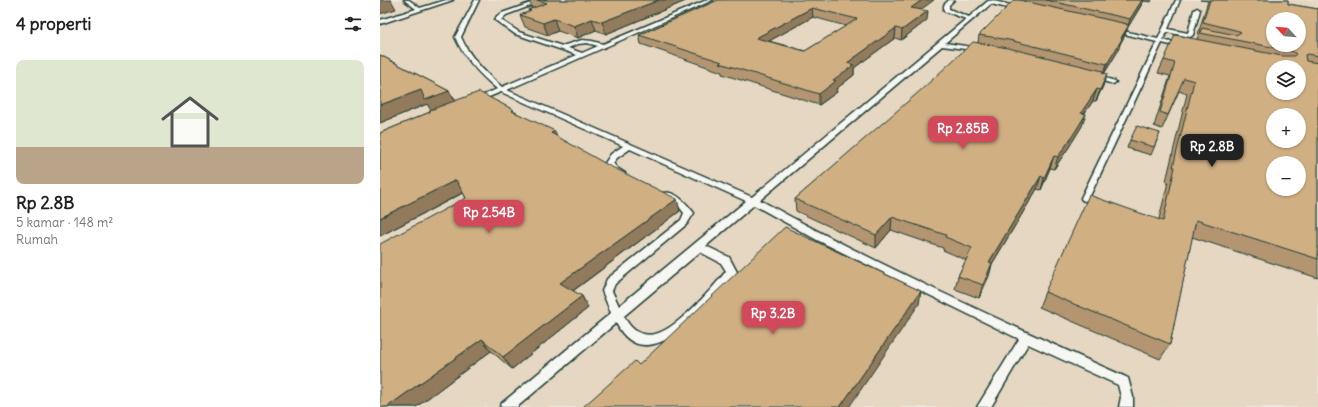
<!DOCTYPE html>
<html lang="id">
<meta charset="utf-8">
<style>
body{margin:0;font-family:Delius,sans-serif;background:#f6f6f6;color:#222;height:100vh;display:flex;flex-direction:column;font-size:15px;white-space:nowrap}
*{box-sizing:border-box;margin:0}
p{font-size:13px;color:#767676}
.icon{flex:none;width:22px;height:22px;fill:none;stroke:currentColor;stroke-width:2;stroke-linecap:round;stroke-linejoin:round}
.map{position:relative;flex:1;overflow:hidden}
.details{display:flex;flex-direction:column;background:#fff;width:380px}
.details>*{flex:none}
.needle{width:26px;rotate:296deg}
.controls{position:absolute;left:886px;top:12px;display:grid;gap:8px}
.controls a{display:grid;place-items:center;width:40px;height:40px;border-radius:50%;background:#fff;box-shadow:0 1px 3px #0004;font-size:20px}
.price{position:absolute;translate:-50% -34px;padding:0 9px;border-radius:8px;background:#d1495b;color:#fff;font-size:13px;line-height:26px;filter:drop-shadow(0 1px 2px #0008)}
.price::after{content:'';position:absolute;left:50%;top:24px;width:12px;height:9px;margin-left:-6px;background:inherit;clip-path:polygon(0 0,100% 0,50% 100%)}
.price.current{background:#222;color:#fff}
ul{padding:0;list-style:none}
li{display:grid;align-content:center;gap:8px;height:212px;padding:0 16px}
li span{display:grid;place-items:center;height:124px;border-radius:8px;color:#555}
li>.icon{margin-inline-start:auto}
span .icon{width:72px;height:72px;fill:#fffc;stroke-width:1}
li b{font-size:17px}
h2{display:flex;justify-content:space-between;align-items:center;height:48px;padding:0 16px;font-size:17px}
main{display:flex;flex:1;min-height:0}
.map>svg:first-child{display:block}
</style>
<main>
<section class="details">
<h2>4 properti<svg class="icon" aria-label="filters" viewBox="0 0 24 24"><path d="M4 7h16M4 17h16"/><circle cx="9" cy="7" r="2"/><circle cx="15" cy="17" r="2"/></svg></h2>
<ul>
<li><span style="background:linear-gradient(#dfe7d0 70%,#b9a48a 0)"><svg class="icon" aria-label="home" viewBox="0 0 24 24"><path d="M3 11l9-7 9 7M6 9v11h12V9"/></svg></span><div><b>Rp 2.8B</b><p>5 kamar · 148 m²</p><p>Rumah</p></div></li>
</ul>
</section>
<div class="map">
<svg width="938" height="407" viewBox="0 0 938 407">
<rect width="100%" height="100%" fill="#eee8dc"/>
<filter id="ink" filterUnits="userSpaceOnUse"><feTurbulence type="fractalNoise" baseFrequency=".025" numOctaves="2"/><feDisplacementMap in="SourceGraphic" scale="8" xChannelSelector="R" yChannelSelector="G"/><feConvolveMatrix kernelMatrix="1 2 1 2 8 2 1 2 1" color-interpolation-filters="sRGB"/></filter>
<g filter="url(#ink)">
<path fill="#e5d7c1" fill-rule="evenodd" d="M0,0H938V407H0ZM893,19H919V45H893ZM893,67H919V93H893ZM893,115H919V141H893ZM893,163H919V189H893Z"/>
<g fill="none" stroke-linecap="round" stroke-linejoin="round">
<defs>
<g id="service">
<polygon points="24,0 29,0 40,8 66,0 73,0 0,24 0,20 36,9"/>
<path d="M95,0H99L81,37C90,58 105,73 122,87L197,55L135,34L115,20L117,16L122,13L159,0H166L126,15L121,20L139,32L182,46L202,40L212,41L223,44L327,0H333L127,90L372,197L586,19L564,11V5L569,0H574L569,5V9L589,17L608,1L615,0L614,1L642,8L643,9L640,11L611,4L565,43L599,48L601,49V51L562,46L380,200C499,266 624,322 748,378L753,397V407H739L741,397L738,385L648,344L611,407H597L639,339L437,240L374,205L326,246L349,257L357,272C350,285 338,296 327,307C303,331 260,370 236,323L137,407H120L122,403L231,313L222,291L227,279L301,220L304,213L297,204L283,197L282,195L283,193C295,190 307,204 314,213L307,224L235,284L232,291L239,306L366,201L250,149L237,158L233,163L237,168L245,173L241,176C233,173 230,170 225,163L231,154L243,146L121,92L99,101H95V99L117,89C99,74 84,58 75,37ZM207,43L218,46L202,53L188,48L198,44ZM320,252L341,263L346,271C333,288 296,330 275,334C260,337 250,329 244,316Z"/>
<polygon points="796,0 800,0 788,29 808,33 814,10 817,8 820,10 813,35 810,37 787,32 783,40 806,46 803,48 782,43 709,198 705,201 702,200 701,198 777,42 732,31 735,29 778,39"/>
<polygon points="715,75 735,81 736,82 733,84 713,78 713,76"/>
</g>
</defs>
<use href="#service" stroke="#1f3d34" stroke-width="3"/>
<use href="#service" fill="#f6f6f2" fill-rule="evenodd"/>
</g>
<g fill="#b39671" stroke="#1f3d34" fill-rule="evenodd">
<polygon points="149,0 308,0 226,34 216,30 198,38 178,31 168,35 145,27 140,15 149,12 148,10 153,8 152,8"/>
<path d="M338,0L541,10L547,20L521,40L515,38L474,68V75L456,89L457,92L439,105L342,74V72L261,44L259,35ZM433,17L466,26L425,51L389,41Z"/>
<polygon points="634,0 772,0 771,2 764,1 748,27 744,37 740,44 738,51 724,74 723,86 716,101 713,101 704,114 702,126 689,147 674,169 670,168 661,190 657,189 612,264 609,276 599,298 575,289 578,276 586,260 563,250 563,248 511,230 496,248 416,211 415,199 598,43 599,35"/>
<polygon points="820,0 908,0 908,4 938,9 938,278 812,237 790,344 780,359 659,307 665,292 779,219 788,182 786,181 807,94 799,91 782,129 774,126 790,76 778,73 784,60 817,39 819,34 818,34 828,1"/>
<polygon points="0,55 69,91 75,100 135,112 300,211 193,291 202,296 208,308 132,369 111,351 36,407 0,407 86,198 83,193 0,236 0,133 50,112 51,109 47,104 0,123"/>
<polygon points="780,133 771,155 747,148 750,140"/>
</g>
<g fill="#927a5c" stroke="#1f3d34">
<polygon points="2,0 11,0 16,9 0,14 0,1"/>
<polygon points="279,0 308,0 226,34 222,22"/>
<polygon points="542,0 554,0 531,17 531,8"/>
<polygon points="762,0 764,0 748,27 744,37 740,44 738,51 722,77 727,64 747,29 750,19"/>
<polygon points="432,8 433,17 378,47 376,38"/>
<polygon points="548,11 547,20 521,40 522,30"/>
<polygon points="174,19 178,31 168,35 163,23"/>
<polygon points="212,19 216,30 198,38 194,26"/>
<polygon points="516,28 515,38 474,68 474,75 456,89 457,92 439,105 439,94 453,80 467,63"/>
<polygon points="727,74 723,86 716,101 720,90"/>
<polygon points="717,89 713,101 697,124 701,113"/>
<polygon points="41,90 69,91 77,104 53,114 47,104 0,123 0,105"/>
<polygon points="706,114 702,126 689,147 674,169 678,157"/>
<polygon points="175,131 180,143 171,133"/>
<polygon points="674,156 670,168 661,190 664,178"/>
<polygon points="661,176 657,189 612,264 609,276 599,298 609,262"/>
<polygon points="76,180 84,192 0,236 0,218"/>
<polygon points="297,199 300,211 187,295 180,283"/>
<polygon points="512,217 511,230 496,248 496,235"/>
<polygon points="541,291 539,304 469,407 460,407"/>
<polygon points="202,296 208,308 132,369 123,357"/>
<polygon points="102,339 111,351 36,407 7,407"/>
</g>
<g fill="#d0af83" stroke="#1f3d34" fill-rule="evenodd">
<polygon points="157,0 279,0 222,22 212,19 194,26 174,19 163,23 140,15 151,11 148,10 167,3"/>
<path d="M338,0H542L531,8L548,11L522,30L516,28L467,63L474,65L453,80L456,81L439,94L340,63L342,62L259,35ZM432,8L477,19L425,51L376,38Z"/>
<polygon points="634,0 639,0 747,24 746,25 749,25 741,38 742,39 727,64 629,40 599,35"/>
<polygon points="666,0 762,0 750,19"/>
<path d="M830,0H908V4L938,9V56L927,54L925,55L926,61L938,63V259L816,220L790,344L665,292L709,195L783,221L795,167H793L814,81L804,78L788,115L780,112L795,63L784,60L795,35L902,56H914L916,54L912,51L820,33L822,28L856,35L861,32L859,31L823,22ZM893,19H919V45H893ZM893,67H919V93H893ZM893,115H919V141H893ZM893,163H919V189H893Z"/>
<polygon points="593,42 628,48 723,71 722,73 727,74 720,90 717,89 701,113 706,114 693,135 678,157 674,156 664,178 661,176 609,262 612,263 603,285 578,276 592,248 565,237 566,235 512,217 496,235 415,199 541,90"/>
<polygon points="0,55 69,91 45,100 41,90 0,105"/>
<polygon points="99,92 134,110 132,111 175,131 171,133 228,165 297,199 180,283 202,296 123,357 102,339 7,407 0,407 0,244 86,198 76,180 0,218 0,133 50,112 50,110"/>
<polygon points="757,126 780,133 774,147 750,140"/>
<polygon points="405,227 541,291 460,407 203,407 255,361 259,365"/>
</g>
</g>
</svg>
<div class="controls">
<a><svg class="needle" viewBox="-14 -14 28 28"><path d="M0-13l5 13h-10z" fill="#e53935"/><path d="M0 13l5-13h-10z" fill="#767676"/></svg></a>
<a><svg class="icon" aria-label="layers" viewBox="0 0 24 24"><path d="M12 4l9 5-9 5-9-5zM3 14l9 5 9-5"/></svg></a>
<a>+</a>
<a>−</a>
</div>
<b class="price" style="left:583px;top:150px">Rp 2.85B</b>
<b class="price current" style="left:832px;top:168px">Rp 2.8B</b>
<b class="price" style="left:109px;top:234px">Rp 2.54B</b>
<b class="price" style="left:393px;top:335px">Rp 3.2B</b>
</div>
</main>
